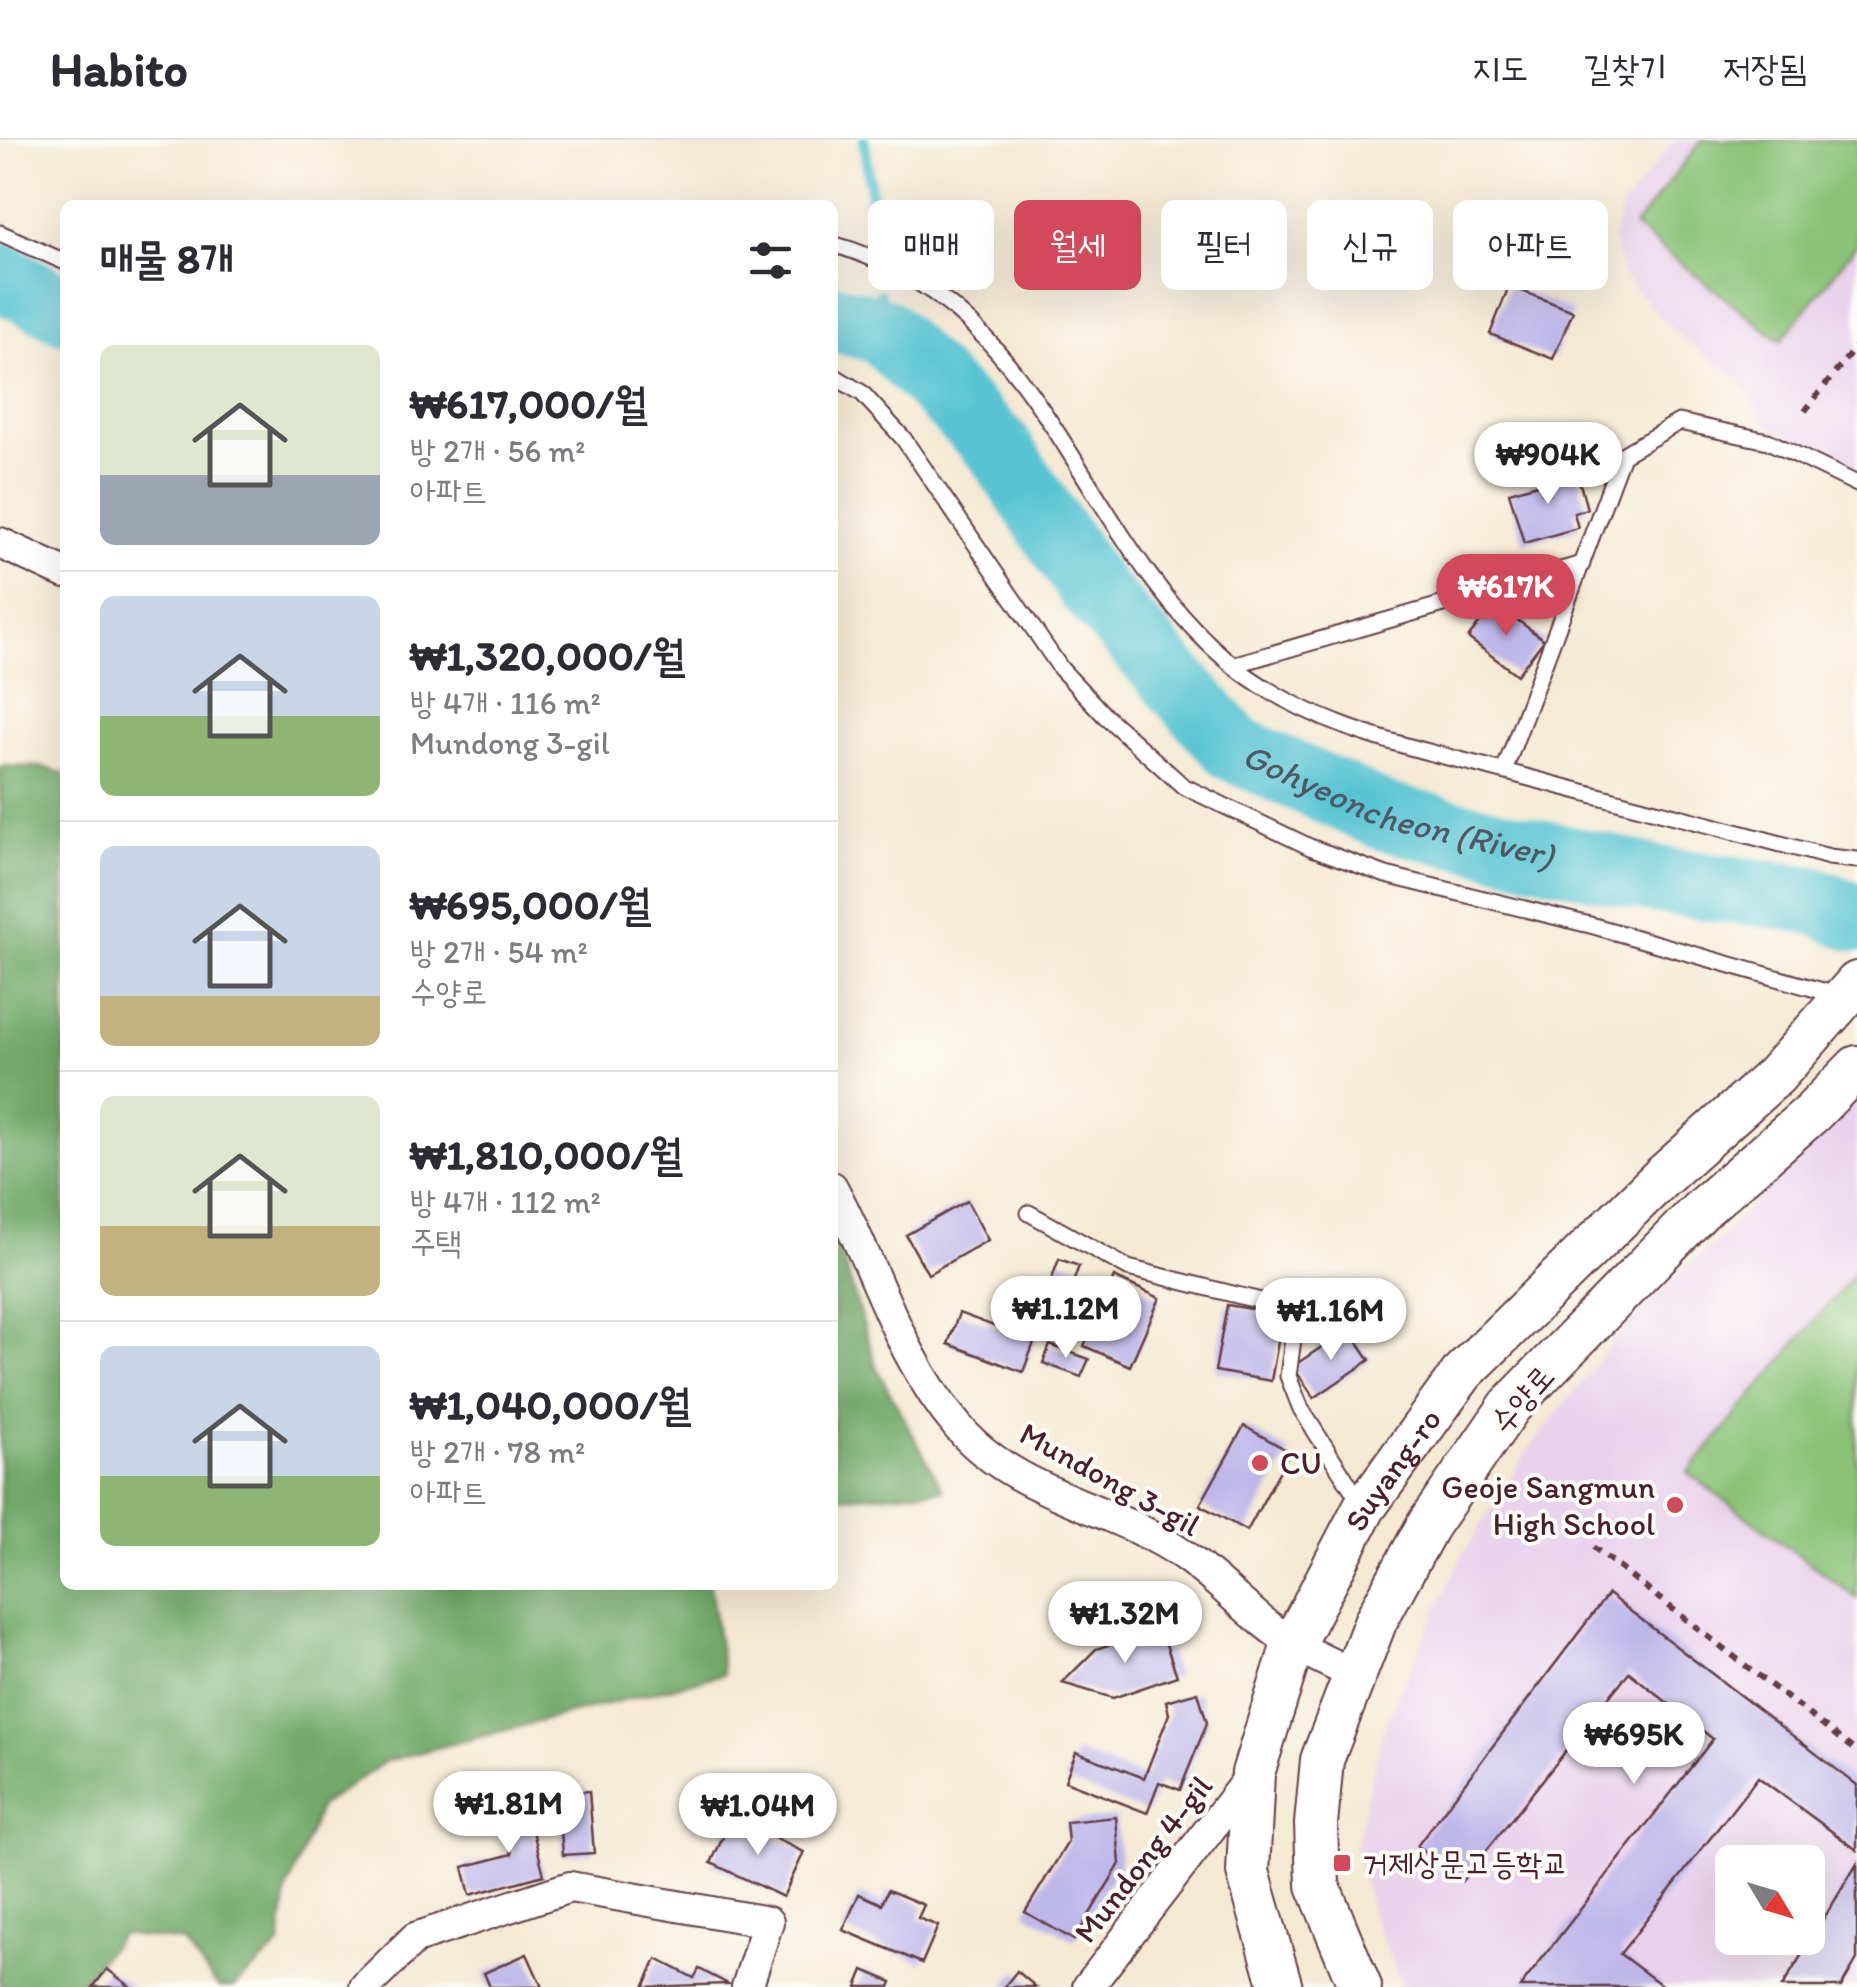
<!DOCTYPE html>
<html lang="ko">
<meta charset="utf-8">
<style>
body{margin:0;font-family:Itim,"Poor Story",sans-serif;background:#f2f2f3;color:#2b2b33;height:100vh;display:flex;flex-direction:column;font-size:38px;white-space:nowrap}
*{box-sizing:border-box;margin:0}
p{font-size:32px;color:#7c7c81}
.icon{flex:none;width:55px;height:55px;fill:none;stroke:currentColor;stroke-width:2;stroke-linecap:round;stroke-linejoin:round}
.map{position:relative;flex:1;overflow:hidden}
.sheet{position:absolute;left:60px;top:60px;width:778px;height:1390px;display:flex;flex-direction:column;background:#fff;border-radius:15px;box-shadow:0 10px 40px #0002}
.sheet>*{flex:none}
.hud{position:absolute;left:868px;top:60px;width:838px;height:90px;display:flex;gap:20px}
.needle{width:65px;rotate:128deg}
.tools{position:absolute;left:1715px;top:1705px;display:grid;gap:20px}
.tools a{display:grid;place-items:center;width:110px;height:110px;border-radius:15px;background:#fff;box-shadow:0 10px 40px #0002;font-size:50px}
.price{position:absolute;translate:-50% -85px;padding:0 22px;border-radius:35px;background:#fff;color:#222;font-size:32px;line-height:65px;filter:drop-shadow(0 2px 5px #0008)}
.price::after{content:'';position:absolute;left:50%;top:60px;width:30px;height:22px;margin-left:-15px;background:inherit;clip-path:polygon(0 0,100% 0,50% 100%)}
.price.on{background:#d1495b;color:#fff}
ul{padding:0;list-style:none}
li{display:flex;align-items:center;gap:30px;height:250px;padding:0 40px}
li+li{border-top:2px solid #e1e1e2}
li span{display:grid;place-items:center;flex:none;width:280px;height:200px;border-radius:15px;color:#555}
li>.icon{margin-inline-start:auto}
span .icon{width:120px;height:120px;fill:#fffc;stroke-width:1}
li b{font-size:42px}
h2{display:flex;justify-content:space-between;align-items:center;height:120px;padding:0 40px;font-size:42px}
.pill{padding:0 35px;border-radius:15px;background:#fff;box-shadow:0 10px 40px #0002;font-size:35px;line-height:90px}
.pill.on{background:#d1495b;color:#fff}
header{display:flex;align-items:center;gap:60px;box-sizing:border-box;height:140px;padding:0 50px;background:#fff;border-bottom:2px solid #e1e1e2}
header strong{font-size:48px}
nav{display:flex;gap:55px;margin-inline-start:auto;font-size:35px}
.map>svg:first-child{display:block}
</style>
<header>
<strong>Habito</strong>
<nav><a>지도</a><a>길찾기</a><a>저장됨</a></nav>
</header>
<div class="map">
<svg width="1857" height="1847" viewBox="0 0 1857 1847">
<rect width="100%" height="100%" fill="#fdfcf7"/>
<filter id="ink" filterUnits="userSpaceOnUse"><feTurbulence type="fractalNoise" baseFrequency=".01" numOctaves="2"/><feDisplacementMap in="SourceGraphic" scale="20" xChannelSelector="R" yChannelSelector="G"/><feConvolveMatrix kernelMatrix="1 2 1 2 8 2 1 2 1" color-interpolation-filters="sRGB"/></filter>
<filter id="wash" filterUnits="userSpaceOnUse"><feTurbulence type="fractalNoise" baseFrequency=".0048" numOctaves="4" result="noise"/><feDisplacementMap in="SourceGraphic" scale="40" xChannelSelector="R" yChannelSelector="G"/><feGaussianBlur stdDeviation="2.25" result="paint"/><feColorMatrix in="noise" values="0 0 0 0 0 0 0 0 0 0 0 0 0 0 0 0 0 1.4 0 .05"/><feComposite in="paint" operator="in"/></filter>
<g filter="url(#wash)">
<rect width="100%" height="100%" fill="#f5e9d3"/>
<g fill="#ead1ec" fill-rule="evenodd">
<polygon points="1675,0 1857,0 1857,330 1767,286 1742,243 1677,194 1623,136 1613,97 1622,67"/>
<path d="M1857,961V1847H1402L1373,1777L1354,1708L1384,1587L1460,1419L1527,1312L1636,1172L1726,1093L1760,1053ZM1732,1722H1808V1798H1732Z"/>
</g>
<g fill="#8ac377" stroke="#6a7151" stroke-width="2.5">
<polygon points="1702,0 1857,0 1857,104 1781,201 1634,87"/>
<polygon points="1857,1130 1857,1458 1688,1333"/>
</g>
<g fill="#6fa968" stroke="#5c644a" stroke-width="2.5">
<polygon points="0,626 42,627 65,634 65,1445 710,1445 723,1534 386,1621 320,1666 287,1750 280,1806 234,1847 218,1847 184,1802 121,1794 77,1847 0,1847"/>
<polygon points="832,1100 840,1110 877,1229 943,1350 842,1357 833,1353"/>
</g>
<g fill="none" stroke-linecap="round" stroke-linejoin="round">
<g stroke="#59c4d3" stroke-width="11">
<polyline points="864,0 876,91"/>
<polyline points="880,154 882,191"/>
</g>
<g stroke="#59c4d3" stroke-width="68">
<polyline points="0,136 65,170"/>
<path id="s1" d="M832,177L882,191L997,306L1091,448L1234,608L1385,677L1658,740L1813,760L1857,778"/>
</g>
</g>
<g id="blocks">
<g fill="#beb7ea">
<polygon points="1509,146 1573,171 1553,219 1490,194"/>
<polygon points="1577,333 1587,369 1574,373 1578,388 1524,403 1509,352"/>
<polygon points="1495,463 1544,500 1517,535 1468,498"/>
<polygon points="967,1061 988,1100 928,1134 906,1095"/>
<polygon points="1059,1119 1079,1126 1056,1189 1041,1184 1023,1232 948,1204 959,1173 1018,1195 1033,1156 1044,1160"/>
<polygon points="1114,1137 1160,1158 1130,1226 1084,1206"/>
<polygon points="1227,1165 1283,1174 1271,1241 1215,1231"/>
<polygon points="1349,1189 1370,1220 1314,1258 1293,1226"/>
<polygon points="1050,1205 1089,1219 1081,1237 1043,1223"/>
<polygon points="1244,1286 1290,1312 1247,1391 1200,1365"/>
<polygon points="1608,1454 1857,1645 1857,1710 1758,1637 1620,1814 1664,1847 1520,1847 1713,1599 1629,1532 1462,1741 1417,1706"/>
<polygon points="1160,1487 1177,1536 1113,1558 1062,1543 1096,1509"/>
<polygon points="1198,1552 1207,1583 1180,1650 1159,1642 1147,1673 1065,1641 1076,1612 1144,1638 1169,1574 1166,1561"/>
<polygon points="589,1651 594,1713 563,1715 558,1654"/>
<polygon points="526,1663 544,1735 470,1755 463,1727 512,1714 501,1670"/>
<polygon points="1116,1677 1120,1724 1074,1800 1025,1772 1068,1702 1066,1682"/>
<polygon points="732,1678 804,1712 783,1757 711,1723"/>
<polygon points="1857,1724 1857,1819 1841,1847 1782,1847"/>
<polygon points="888,1750 924,1765 918,1778 938,1786 922,1823 843,1790 859,1754 882,1764"/>
<polygon points="527,1814 542,1847 490,1847 484,1833"/>
<polygon points="657,1819 694,1838 699,1829 728,1844 644,1847"/>
<polygon points="107,1829 131,1847 93,1847"/>
<polygon points="864,1830 892,1842 890,1847 857,1847"/>
<polygon points="1017,1831 1036,1847 1004,1847"/>
</g>
</g>
</g>
<g filter="url(#ink)">
<use href="#blocks" fill-opacity="0" stroke="#643d44" stroke-width="2.5"/>
<g fill="none" stroke-linecap="round" stroke-linejoin="round">
<defs>
<g id="lane">
<polyline points="0,93 65,122"/>
<path d="M832,104C1050,164 1076,400 1235,527C1318,592 1422,609 1522,636C1624,663 1727,689 1829,717L1857,720"/>
<polyline points="832,235 862,253 903,298 1061,529 1104,575 1183,646 1310,707 1386,735 1594,786 1840,856"/>
<polyline points="1233,525 1582,424"/>
<polyline points="1504,631 1622,315 1679,282 1768,301 1857,344"/>
<polyline points="1029,1073 1128,1128 1297,1170 1288,1236 1301,1269 1362,1365"/>
</g>
<g id="street">
<polyline points="0,403 65,433"/>
<path d="M832,1047C876,1128 898,1217 959,1288C1017,1355 1112,1366 1182,1414C1221,1441 1253,1479 1294,1504C1313,1516 1335,1525 1355,1535"/>
<polyline points="365,1847 415,1798 570,1747 768,1782 747,1847"/>
<polyline points="1088,1847 1253,1633"/>
</g>
<g id="secondary">
<path id="s2" d="M1281,1847L1248,1732L1253,1633L1293,1504L1364,1368L1463,1232L1661,1038L1775,936L1857,843"/>
<polyline points="1360,1847 1318,1745 1316,1684 1322,1620 1376,1480 1428,1385 1510,1266 1703,1068 1812,973 1857,927"/>
</g>
</defs>
<use href="#lane" stroke="#643d44" stroke-width="19"/>
<use href="#street" stroke="#643d44" stroke-width="34"/>
<use href="#secondary" stroke="#643d44" stroke-width="46"/>
<g stroke="#643d44" stroke-width="6" stroke-dasharray="8 8" stroke-linecap="butt">
<polyline points="1805,271 1857,205"/>
<polyline points="1593,1407 1857,1612"/>
</g>
<use href="#lane" stroke="#fff" stroke-width="15"/>
<use href="#street" stroke="#fff" stroke-width="30"/>
<use href="#secondary" stroke="#fff" stroke-width="42"/>
</g>
</g>
<g fill="#d1495b" stroke="#fdfcf7" stroke-width="4">
<circle cx="1260" cy="1323" r="10"/>
<circle cx="1675" cy="1365" r="10"/>
<rect x="1332" y="1713" width="20" height="20" rx="5"/>
</g>
<g text-anchor="middle" stroke-width="8" stroke-linejoin="round" paint-order="stroke">
<g font-size="32" fill="#4a1f2b" stroke="#fdfcf7">
<text transform="translate(1522 1259) rotate(-49)" y="11">수양로</text>
<text dy="11" stroke="none"><textPath href="#s2" startOffset="555">Suyang-ro</textPath></text>
<text transform="translate(1110 1339) rotate(29)" y="11">Mundong 3-gil</text>
<text transform="translate(1143 1719) rotate(-52)" y="11">Mundong 4-gil</text>
</g>
<g font-size="32" fill="#4a1f2b" stroke="#fdfcf7" text-anchor="start">
<text x="1280" y="1334">CU</text>
<text x="1655" y="1358" text-anchor="end">Geoje Sangmun<tspan x="1655" dy="37">High School</tspan></text>
<text x="1362" y="1734">거제상문고등학교</text>
</g>
<g font-size="35" font-style="italic" fill="#4f5966" stroke="#fdfcf7">
<text dy="12" stroke="none"><textPath href="#s1" startOffset="775">Gohyeoncheon (River)</textPath></text>
</g>
</g>
</svg>
<div class="tools">
<a><svg class="needle" viewBox="-14 -14 28 28"><path d="M0-13l5 13h-10z" fill="#e53935"/><path d="M0 13l5-13h-10z" fill="#7c7c81"/></svg></a>
</div>
<b class="price" style="left:1548px;top:367px">₩904K</b>
<b class="price on" style="left:1506px;top:499px">₩617K</b>
<b class="price" style="left:1066px;top:1221px">₩1.12M</b>
<b class="price" style="left:1331px;top:1223px">₩1.16M</b>
<b class="price" style="left:1125px;top:1526px">₩1.32M</b>
<b class="price" style="left:1634px;top:1647px">₩695K</b>
<b class="price" style="left:509px;top:1716px">₩1.81M</b>
<b class="price" style="left:758px;top:1718px">₩1.04M</b>
<div class="hud">
<a class="pill">매매</a>
<a class="pill on">월세</a>
<a class="pill">필터</a>
<a class="pill">신규</a>
<a class="pill">아파트</a>
</div>
<section class="sheet">
<h2>매물 8개<svg class="icon" aria-label="filters" viewBox="0 0 24 24"><path d="M4 7h16M4 17h16"/><circle cx="9" cy="7" r="2"/><circle cx="15" cy="17" r="2"/></svg></h2>
<ul>
<li><span style="background:linear-gradient(#dfe7d0 65%,#9aa5b1 0)"><svg class="icon" aria-label="home" viewBox="0 0 24 24"><path d="M3 11l9-7 9 7M6 9v11h12V9"/></svg></span><div><b>₩617,000/월</b><p>방 2개 · 56 m²</p><p>아파트</p></div></li>
<li><span style="background:linear-gradient(#c9d6e8 60%,#8fb573 0)"><svg class="icon" aria-label="home" viewBox="0 0 24 24"><path d="M3 11l9-7 9 7M6 9v11h12V9"/></svg></span><div><b>₩1,320,000/월</b><p>방 4개 · 116 m²</p><p>Mundong 3-gil</p></div></li>
<li><span style="background:linear-gradient(#c9d6e8 75%,#c2b280 0)"><svg class="icon" aria-label="home" viewBox="0 0 24 24"><path d="M3 11l9-7 9 7M6 9v11h12V9"/></svg></span><div><b>₩695,000/월</b><p>방 2개 · 54 m²</p><p>수양로</p></div></li>
<li><span style="background:linear-gradient(#dfe7d0 65%,#c2b280 0)"><svg class="icon" aria-label="home" viewBox="0 0 24 24"><path d="M3 11l9-7 9 7M6 9v11h12V9"/></svg></span><div><b>₩1,810,000/월</b><p>방 4개 · 112 m²</p><p>주택</p></div></li>
<li><span style="background:linear-gradient(#c9d6e8 65%,#8fb573 0)"><svg class="icon" aria-label="home" viewBox="0 0 24 24"><path d="M3 11l9-7 9 7M6 9v11h12V9"/></svg></span><div><b>₩1,040,000/월</b><p>방 2개 · 78 m²</p><p>아파트</p></div></li>
</ul>
</section>
</div>
